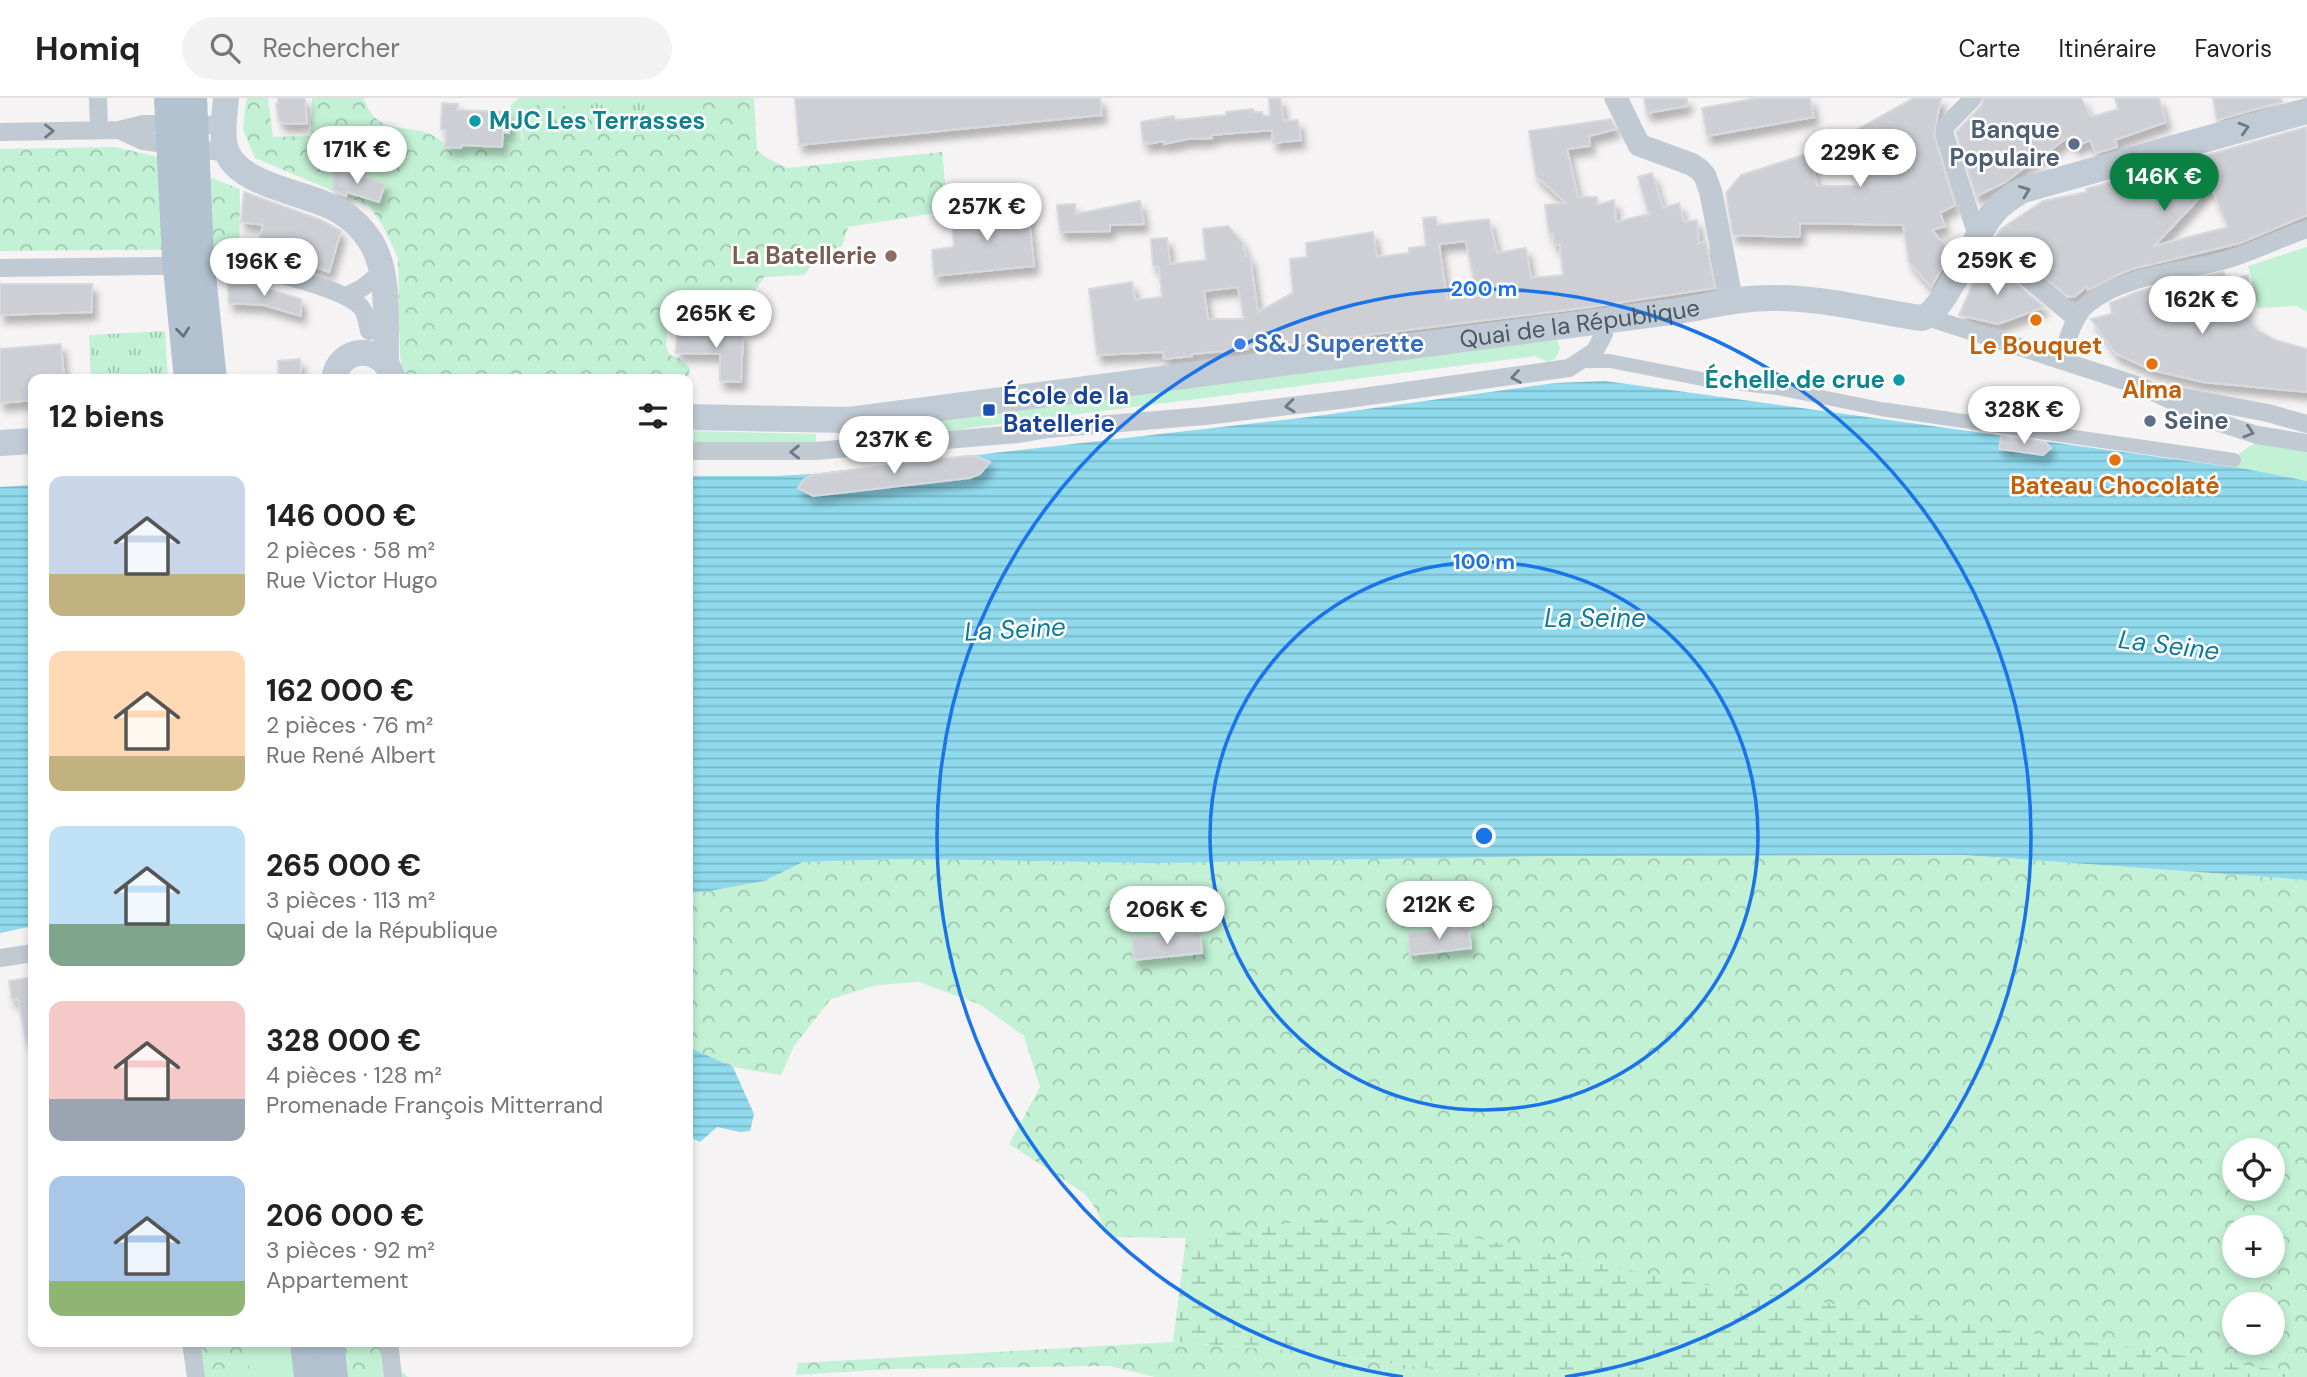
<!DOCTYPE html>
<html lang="fr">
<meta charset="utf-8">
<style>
body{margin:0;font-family:"DM Sans",sans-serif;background:#f2f2f2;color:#222;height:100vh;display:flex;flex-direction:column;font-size:26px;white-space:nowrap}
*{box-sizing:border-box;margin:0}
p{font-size:23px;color:#767676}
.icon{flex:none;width:38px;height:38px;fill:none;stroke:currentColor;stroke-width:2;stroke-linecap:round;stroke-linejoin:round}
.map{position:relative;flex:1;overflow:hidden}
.panel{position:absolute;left:28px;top:276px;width:665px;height:973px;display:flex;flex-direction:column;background:#fff;border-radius:14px;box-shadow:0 4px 10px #0003}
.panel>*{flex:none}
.controls{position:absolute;left:2222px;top:1040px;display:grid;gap:14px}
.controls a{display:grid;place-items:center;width:63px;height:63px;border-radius:50%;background:#fff;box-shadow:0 4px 10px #0003;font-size:35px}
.price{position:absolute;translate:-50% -60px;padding:0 16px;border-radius:24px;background:#fff;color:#222;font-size:23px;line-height:46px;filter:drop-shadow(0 2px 4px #0008)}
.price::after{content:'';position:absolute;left:50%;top:42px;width:21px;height:16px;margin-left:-10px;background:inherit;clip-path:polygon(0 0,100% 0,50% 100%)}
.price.current{background:#0b8043;color:#fff}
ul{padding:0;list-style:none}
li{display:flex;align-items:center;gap:21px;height:175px;padding:0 21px}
li span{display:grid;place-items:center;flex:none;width:196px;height:140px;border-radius:14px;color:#555}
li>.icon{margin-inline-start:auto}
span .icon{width:84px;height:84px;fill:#fffc;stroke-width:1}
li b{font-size:30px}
h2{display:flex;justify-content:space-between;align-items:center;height:84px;padding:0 21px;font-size:30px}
header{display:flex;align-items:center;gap:42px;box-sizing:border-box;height:98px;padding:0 35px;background:#fff;border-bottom:2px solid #e0e0e0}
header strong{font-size:33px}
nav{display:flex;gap:38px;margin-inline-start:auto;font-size:24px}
.search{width:490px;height:63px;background:#f2f2f2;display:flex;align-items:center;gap:18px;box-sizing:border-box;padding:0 24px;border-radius:38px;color:#767676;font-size:26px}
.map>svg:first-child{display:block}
</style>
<header>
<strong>Homiq</strong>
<div class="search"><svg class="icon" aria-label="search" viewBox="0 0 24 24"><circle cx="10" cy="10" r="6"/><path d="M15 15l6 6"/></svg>Rechercher</div>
<nav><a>Carte</a><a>Itinéraire</a><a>Favoris</a></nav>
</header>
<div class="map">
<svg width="2307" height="1279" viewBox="0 0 2307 1279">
<defs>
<pattern id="forest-crowns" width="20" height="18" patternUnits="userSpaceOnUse" patternTransform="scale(1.75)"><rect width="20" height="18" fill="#c3f1d5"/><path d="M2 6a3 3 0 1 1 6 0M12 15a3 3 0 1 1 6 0" fill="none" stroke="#a0c6b0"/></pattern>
<pattern id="wetland-marsh" width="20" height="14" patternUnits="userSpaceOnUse" patternTransform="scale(1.75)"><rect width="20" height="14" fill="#c3f1d5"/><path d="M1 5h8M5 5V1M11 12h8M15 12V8" fill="none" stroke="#a0c6b0"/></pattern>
<pattern id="park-tufts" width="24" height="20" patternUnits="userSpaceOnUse" patternTransform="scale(1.75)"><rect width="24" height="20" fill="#c3f1d5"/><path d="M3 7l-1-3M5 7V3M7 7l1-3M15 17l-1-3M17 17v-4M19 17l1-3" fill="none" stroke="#a0c6b0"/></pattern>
<pattern id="water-rules" width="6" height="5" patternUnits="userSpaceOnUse" patternTransform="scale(1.75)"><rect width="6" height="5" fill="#90daee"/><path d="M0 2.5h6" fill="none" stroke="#78b4c4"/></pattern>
<filter id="shadow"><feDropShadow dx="4.5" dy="8" stdDeviation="3.5" flood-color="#0004"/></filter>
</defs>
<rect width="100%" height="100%" fill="#f5f3f3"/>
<g fill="#c3f1d5">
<polygon points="519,0 573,0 573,12 520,22 522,45 518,48 502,49 503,34 509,34 511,7"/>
<path d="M671,0H702C705,17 701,25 690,38L660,35L625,38L593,20L669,24Z"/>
<polygon points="2307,149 2307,214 2297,208 2258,210 2248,168"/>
<polygon points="1551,239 1557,241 1560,250 1556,260 1548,264 1535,258 852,345 847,336"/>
<polygon points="688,333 816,336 816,345 688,344"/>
<polygon points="2256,344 2307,351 2307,383 2232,369 2236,358"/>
<polygon points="245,1244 291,1244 295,1279 251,1279"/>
</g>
<g fill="url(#forest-crowns)" fill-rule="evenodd">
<path d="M248,0H268L273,39L311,38L312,0H363C379,40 403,24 432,37C445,44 444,49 461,50L462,47L518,48L523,41L520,22L523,13L536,7H561L592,19L625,38L660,35L689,38C701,25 705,17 702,0H754L757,52L765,59L787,70L942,54L948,113L848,129L842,148L819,157L804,177L764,179L750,200L676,202L669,207L666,249L670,257L680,261L690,270L688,283L406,282L400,258L398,160L384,130L369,108L255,60L243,32L246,3Z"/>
<polygon points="115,49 154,58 240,91 239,151 0,153 0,51"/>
<path d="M1964,757L2307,782V1279L1186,1140L1109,1139L1094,1108L1084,1095L1009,1046L1040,989L1024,938L979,906L919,884L877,887L831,901L794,948L781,977L733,969L688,949V795L710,793L764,783L803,764L905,761L1152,765L1555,758ZM2235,1052H2273V1090H2235ZM2235,1129H2273V1167H2235ZM2235,1206H2273V1244H2235Z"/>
<polygon points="191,1244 245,1244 251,1279 196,1279"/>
<polygon points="338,1244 385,1244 387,1261 408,1279 343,1279"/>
<polygon points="1173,1244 1302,1253 1492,1279 1155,1279 1109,1268 892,1271 796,1277 798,1265"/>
</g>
<polygon fill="url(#wetland-marsh)" points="1338,1118 1481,1141 1681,1183 2298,1275 2307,1276 2307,1279 1492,1279 1302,1253 1173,1244 1186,1140"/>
<g fill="url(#park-tufts)">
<polygon points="573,0 671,0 670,24 573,19"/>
<polygon points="165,233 168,282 91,282 89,237"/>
</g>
<g fill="url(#water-rules)">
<polygon points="1605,283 2246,371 2307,383 2307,782 1964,757 1555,758 1152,765 905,761 803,764 764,783 710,793 688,795 688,378 775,378 811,376 1309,319 1555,285"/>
<polygon points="33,387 33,828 0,835 0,389"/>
<polygon points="688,949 733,969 754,1016 750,1033 740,1034 717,1029 700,1044 688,1038"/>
</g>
<g fill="#cdcfd5" stroke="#d7d9de" stroke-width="2" fill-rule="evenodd" filter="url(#shadow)">
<polygon points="278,0 305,0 307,25 286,26 279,23 276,6 278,5"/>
<polygon points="795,0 1100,0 1102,17 799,47"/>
<polygon points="1269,0 1280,0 1284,23 1298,22 1301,42 1273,45 1272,32 1211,37 1212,40 1187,41 1164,46 1164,43 1147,46 1147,43 1143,44 1141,24 1174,18 1175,22 1226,17 1226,14 1253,11 1254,14 1262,14 1263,18 1270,18"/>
<polygon points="1644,0 1687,0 1687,8 1647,15"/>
<polygon points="1758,0 1810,0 1814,19 1707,38 1702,10"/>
<polygon points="1914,0 1941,0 1934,37 1955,107 1940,115 1945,128 1932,132 1951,155 1931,189 1909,164 1903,127 1800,125 1800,138 1796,139 1733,137 1726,95 1741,77 1810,55 1817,88 1861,88 1855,71 1869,66 1851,35"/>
<polygon points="1984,0 2081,0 2091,19 2118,11 2115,0 2159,0 2166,24 2115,42 2117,49 2096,55 2090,42 2075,49 2067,40 2033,64 2023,67 2024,70 2004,85 1976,98 1956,34 1981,8"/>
<polygon points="2213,0 2281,0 2282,4 2217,22"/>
<polygon points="442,5 458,6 457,12 509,14 509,35 503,34 502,49 462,47 461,50 445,49 446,32 441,31"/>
<path d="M1611,21L1616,31L1589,38L1590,48L1567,51L1578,99H1597V107L1614,102L1616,124L1649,116L1638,79L1652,75L1663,110L1679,105L1684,124L1697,122L1699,145L1706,144L1715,190L1590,209L1303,245L1248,249V251L1192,256V258L1164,261L1163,254L1097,257L1089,191L1132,184L1135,202L1162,199L1159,169L1153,167L1151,141L1167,140L1170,166L1206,162L1203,131L1228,128L1242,144L1246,158H1250L1258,214L1293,195L1290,161L1307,159L1306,145L1373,134L1377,159L1409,155V150L1426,148L1423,120L1436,119L1437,127L1489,121L1497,155L1526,150L1531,180L1563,177L1560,147H1554L1553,135L1549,136L1545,107L1566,105L1536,78L1529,33ZM1466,143L1477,198L1447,202L1439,146ZM1238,189L1244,221H1208L1204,193Z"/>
<path d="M2307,29V117L2240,145L2132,171L2115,178L2088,192L2087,188L2075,198L2068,199L1996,139L2001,131L2043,103L2087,94L2086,91ZM2211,88L2228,129L2154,148L2205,94Z"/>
<polygon points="334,70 385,86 379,104 347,94 346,98 333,92"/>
<polygon points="244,94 321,122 341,133 329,174 293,161 256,152 263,127 241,124"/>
<polygon points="1140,103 1144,126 1110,127 1110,133 1060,134 1057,107 1075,106 1076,116"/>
<polygon points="1028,110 1034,168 934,178 932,152 954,149 952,117"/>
<polygon points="1985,159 2044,209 1998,226 1959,217"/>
<polygon points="2223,174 2228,183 2248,177 2253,194 2236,199 2256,231 2275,242 2307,251 2307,294 2203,284 2152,272 2116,256 2091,221 2112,216 2110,205 2139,193"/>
<polygon points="0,186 92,186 92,214 0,217"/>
<polygon points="228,186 250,186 301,201 301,218 264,207 229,205"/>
<polygon points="677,233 743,235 741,284 720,283 720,256 676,255"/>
<polygon points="61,246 64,282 33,282 33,302 0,305 0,251"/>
<polygon points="300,261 301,282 279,282 278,263"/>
<polygon points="2001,338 2045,344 2051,350 2043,357 1999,351"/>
<polygon points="966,358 975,358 990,364 980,376 970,380 813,398 798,390 804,381 812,377"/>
<polygon points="1469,830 1471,850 1410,857 1408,836"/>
<polygon points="1200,835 1202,855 1134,862 1132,841"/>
<polygon points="33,879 33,944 26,944 18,901 12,902 9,883"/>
</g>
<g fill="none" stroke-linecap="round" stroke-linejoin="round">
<polyline stroke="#c1cad2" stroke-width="14" points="1581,263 1610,263 1702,281 1777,290 1881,311 2234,362"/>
<g stroke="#c1cad2" stroke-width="18">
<polyline points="98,0 99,31"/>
<polyline points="1973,0 1945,29 1945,37 1977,138 2075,220"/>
<polyline points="119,32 143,43 227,55"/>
<polyline points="0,34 119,32 143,26 224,27"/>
<path d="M0,170L227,167C258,170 338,188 360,208C366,214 367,224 369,233"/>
<polyline points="346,198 362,190 381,175"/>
<polyline points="1927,219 2140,288 2223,326 2257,337 2307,345"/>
<path d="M2061,262C2068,242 2072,219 2089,205C2127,176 2177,175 2222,163C2251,155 2278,141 2307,131"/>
<polyline points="2178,298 2268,315 2307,326"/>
<polyline points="688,353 815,353 1019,336 1048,331 1205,318 1348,301 1569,270 1595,253 1604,236 1601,222"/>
<polyline points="0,860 33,855"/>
<polyline points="191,1244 196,1279"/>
<polyline points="389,1244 393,1279"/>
</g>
<polyline stroke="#c1cad2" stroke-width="23" points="1616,0 1639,47 1691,66 1700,72 1705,78 1711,95 1732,204"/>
<g stroke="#c1cbd6" stroke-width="26">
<path d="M226,0C225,15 221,33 225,48C233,89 311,94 341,114C353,121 364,133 371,144C391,177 385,228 386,265"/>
<path d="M334,282C337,248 383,245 392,278"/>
<path id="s1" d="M688,319L849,322L1678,213C1708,208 1739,200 1770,200C1820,199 1872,213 1921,220C1944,216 1975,136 1993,115C2001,105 2012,98 2023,92L2307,13"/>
<polyline points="0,345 33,343"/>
</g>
<g stroke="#b3c2d1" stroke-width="28">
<polyline points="168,0 176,160 188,282"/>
<polyline points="193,0 200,158 213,282"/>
<polyline points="304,1244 308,1279"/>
<polyline points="330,1244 334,1279"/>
</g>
</g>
<defs><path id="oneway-chevron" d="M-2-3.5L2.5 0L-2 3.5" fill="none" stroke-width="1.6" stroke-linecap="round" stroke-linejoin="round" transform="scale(1.75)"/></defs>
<g stroke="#6e7984">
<use href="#oneway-chevron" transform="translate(2244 30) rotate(-16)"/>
<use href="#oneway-chevron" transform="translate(2025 93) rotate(-21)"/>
</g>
<g stroke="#6e7983">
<use href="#oneway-chevron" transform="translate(49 33) rotate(-1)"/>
<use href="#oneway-chevron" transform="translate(1516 279) rotate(171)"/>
<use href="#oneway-chevron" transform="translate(1290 308) rotate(174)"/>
<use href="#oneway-chevron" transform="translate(2249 334) rotate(17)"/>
<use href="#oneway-chevron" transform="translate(795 354) rotate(179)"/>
</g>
<use stroke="#64717d" href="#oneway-chevron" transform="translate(183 234) rotate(84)"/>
<g fill="none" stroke="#1a73e8" stroke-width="3.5">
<circle cx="1484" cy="738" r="274"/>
<path d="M1403 1279A547 547 0 1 1 1565 1279"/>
</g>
<g fill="#0f9aa8" stroke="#fff" stroke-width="2.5">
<circle cx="475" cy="23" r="7"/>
<circle cx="1899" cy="282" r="7"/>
</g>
<g fill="#5c6f8a" stroke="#fff" stroke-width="2.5">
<circle cx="2074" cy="46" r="7"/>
<circle cx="2150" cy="323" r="7"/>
</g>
<circle fill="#8d6e63" stroke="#fff" stroke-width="2.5" cx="891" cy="158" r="7"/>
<g fill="#e8710a" stroke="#fff" stroke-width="2.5">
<circle cx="2036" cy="222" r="7"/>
<circle cx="2152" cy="266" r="7"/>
<circle cx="2115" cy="362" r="7"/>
</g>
<circle fill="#3f7fe0" stroke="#fff" stroke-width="2.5" cx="1240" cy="246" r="7"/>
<rect fill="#1a4fb4" stroke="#fff" stroke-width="2.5" x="982" y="305" width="14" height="14" rx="3.5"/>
<g text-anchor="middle" stroke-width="5" stroke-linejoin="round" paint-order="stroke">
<g font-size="24" font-weight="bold" fill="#0d838f" stroke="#fff" text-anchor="start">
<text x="489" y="31">MJC Les Terrasses</text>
<text x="1885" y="290" text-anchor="end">Échelle de crue</text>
</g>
<g font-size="24" font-weight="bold" fill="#4e5e75" stroke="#fff" text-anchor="end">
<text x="2060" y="40">Banque<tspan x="2060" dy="28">Populaire</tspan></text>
<text x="2164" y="331" text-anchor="start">Seine</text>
</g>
<g font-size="24" font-weight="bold" fill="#785e54" stroke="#fff" text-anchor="end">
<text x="877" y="166">La Batellerie</text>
</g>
<g font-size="24" fill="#4a5661" stroke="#fff">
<text dy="8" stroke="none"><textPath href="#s1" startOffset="898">Quai de la République</textPath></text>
</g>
<g font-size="24" font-weight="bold" fill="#366cbe" stroke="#fff" text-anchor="start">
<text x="1254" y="254">S&amp;J Superette</text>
</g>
<g font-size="24" font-weight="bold" fill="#c56008" stroke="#fff">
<text x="2036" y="256">Le Bouquet</text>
<text x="2152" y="300">Alma</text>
<text x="2115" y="396">Bateau Chocolaté</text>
</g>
<g font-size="24" font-weight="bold" fill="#164399" stroke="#fff" text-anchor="start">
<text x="1003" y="306">École de la<tspan x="1003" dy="28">Batellerie</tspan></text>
</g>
<g font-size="26" font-style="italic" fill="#0c7c9b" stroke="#fff">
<text x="1595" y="529">La Seine</text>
<text transform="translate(1015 531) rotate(-3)" y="9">La Seine</text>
<text transform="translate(2169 547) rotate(7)" y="9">La Seine</text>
</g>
</g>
<circle cx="1484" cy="738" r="10" fill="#1a73e8" stroke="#fff" stroke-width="3.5"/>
<g font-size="21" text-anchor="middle" font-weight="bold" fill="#1a73e8" stroke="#fff" stroke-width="5" stroke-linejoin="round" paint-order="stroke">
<text x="1484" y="198">200 m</text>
<text x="1484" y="471">100 m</text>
</g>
</svg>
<div class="controls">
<a><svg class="icon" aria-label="locate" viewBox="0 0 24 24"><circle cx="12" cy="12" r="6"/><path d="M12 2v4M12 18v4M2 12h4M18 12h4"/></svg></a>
<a>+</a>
<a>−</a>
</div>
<b class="price" style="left:357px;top:88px">171K €</b>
<b class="price" style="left:1860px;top:91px">229K €</b>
<b class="price current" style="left:2164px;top:115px">146K €</b>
<b class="price" style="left:987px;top:145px">257K €</b>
<b class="price" style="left:1997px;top:199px">259K €</b>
<b class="price" style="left:264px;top:200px">196K €</b>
<b class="price" style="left:2202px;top:238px">162K €</b>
<b class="price" style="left:716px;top:252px">265K €</b>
<b class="price" style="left:2024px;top:348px">328K €</b>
<b class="price" style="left:894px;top:378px">237K €</b>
<b class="price" style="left:1439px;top:843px">212K €</b>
<b class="price" style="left:1167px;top:848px">206K €</b>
<section class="panel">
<h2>12 biens<svg class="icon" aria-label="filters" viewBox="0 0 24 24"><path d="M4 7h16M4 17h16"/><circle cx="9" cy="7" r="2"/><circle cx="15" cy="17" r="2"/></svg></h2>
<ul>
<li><span style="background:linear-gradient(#c9d6e8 70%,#c2b280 0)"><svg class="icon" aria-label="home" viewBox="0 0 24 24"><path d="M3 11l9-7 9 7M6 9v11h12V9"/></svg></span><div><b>146 000 €</b><p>2 pièces · 58 m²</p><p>Rue Victor Hugo</p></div></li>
<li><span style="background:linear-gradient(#ffd9b3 75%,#c2b280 0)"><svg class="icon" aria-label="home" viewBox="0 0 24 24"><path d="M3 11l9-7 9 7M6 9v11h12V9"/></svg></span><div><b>162 000 €</b><p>2 pièces · 76 m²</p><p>Rue René Albert</p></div></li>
<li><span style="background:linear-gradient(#bfe0f5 70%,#7fa58c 0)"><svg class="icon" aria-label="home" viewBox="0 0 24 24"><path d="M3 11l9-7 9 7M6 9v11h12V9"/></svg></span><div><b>265 000 €</b><p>3 pièces · 113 m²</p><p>Quai de la République</p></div></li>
<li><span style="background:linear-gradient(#f6c9c9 70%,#9aa5b1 0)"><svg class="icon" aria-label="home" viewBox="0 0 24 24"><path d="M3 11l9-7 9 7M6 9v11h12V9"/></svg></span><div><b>328 000 €</b><p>4 pièces · 128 m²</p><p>Promenade François Mitterrand</p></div></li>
<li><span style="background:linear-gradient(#a9c7e8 75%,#8fb573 0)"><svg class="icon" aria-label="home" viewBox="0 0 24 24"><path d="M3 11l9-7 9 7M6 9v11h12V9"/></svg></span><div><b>206 000 €</b><p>3 pièces · 92 m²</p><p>Appartement</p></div></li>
</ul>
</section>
</div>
